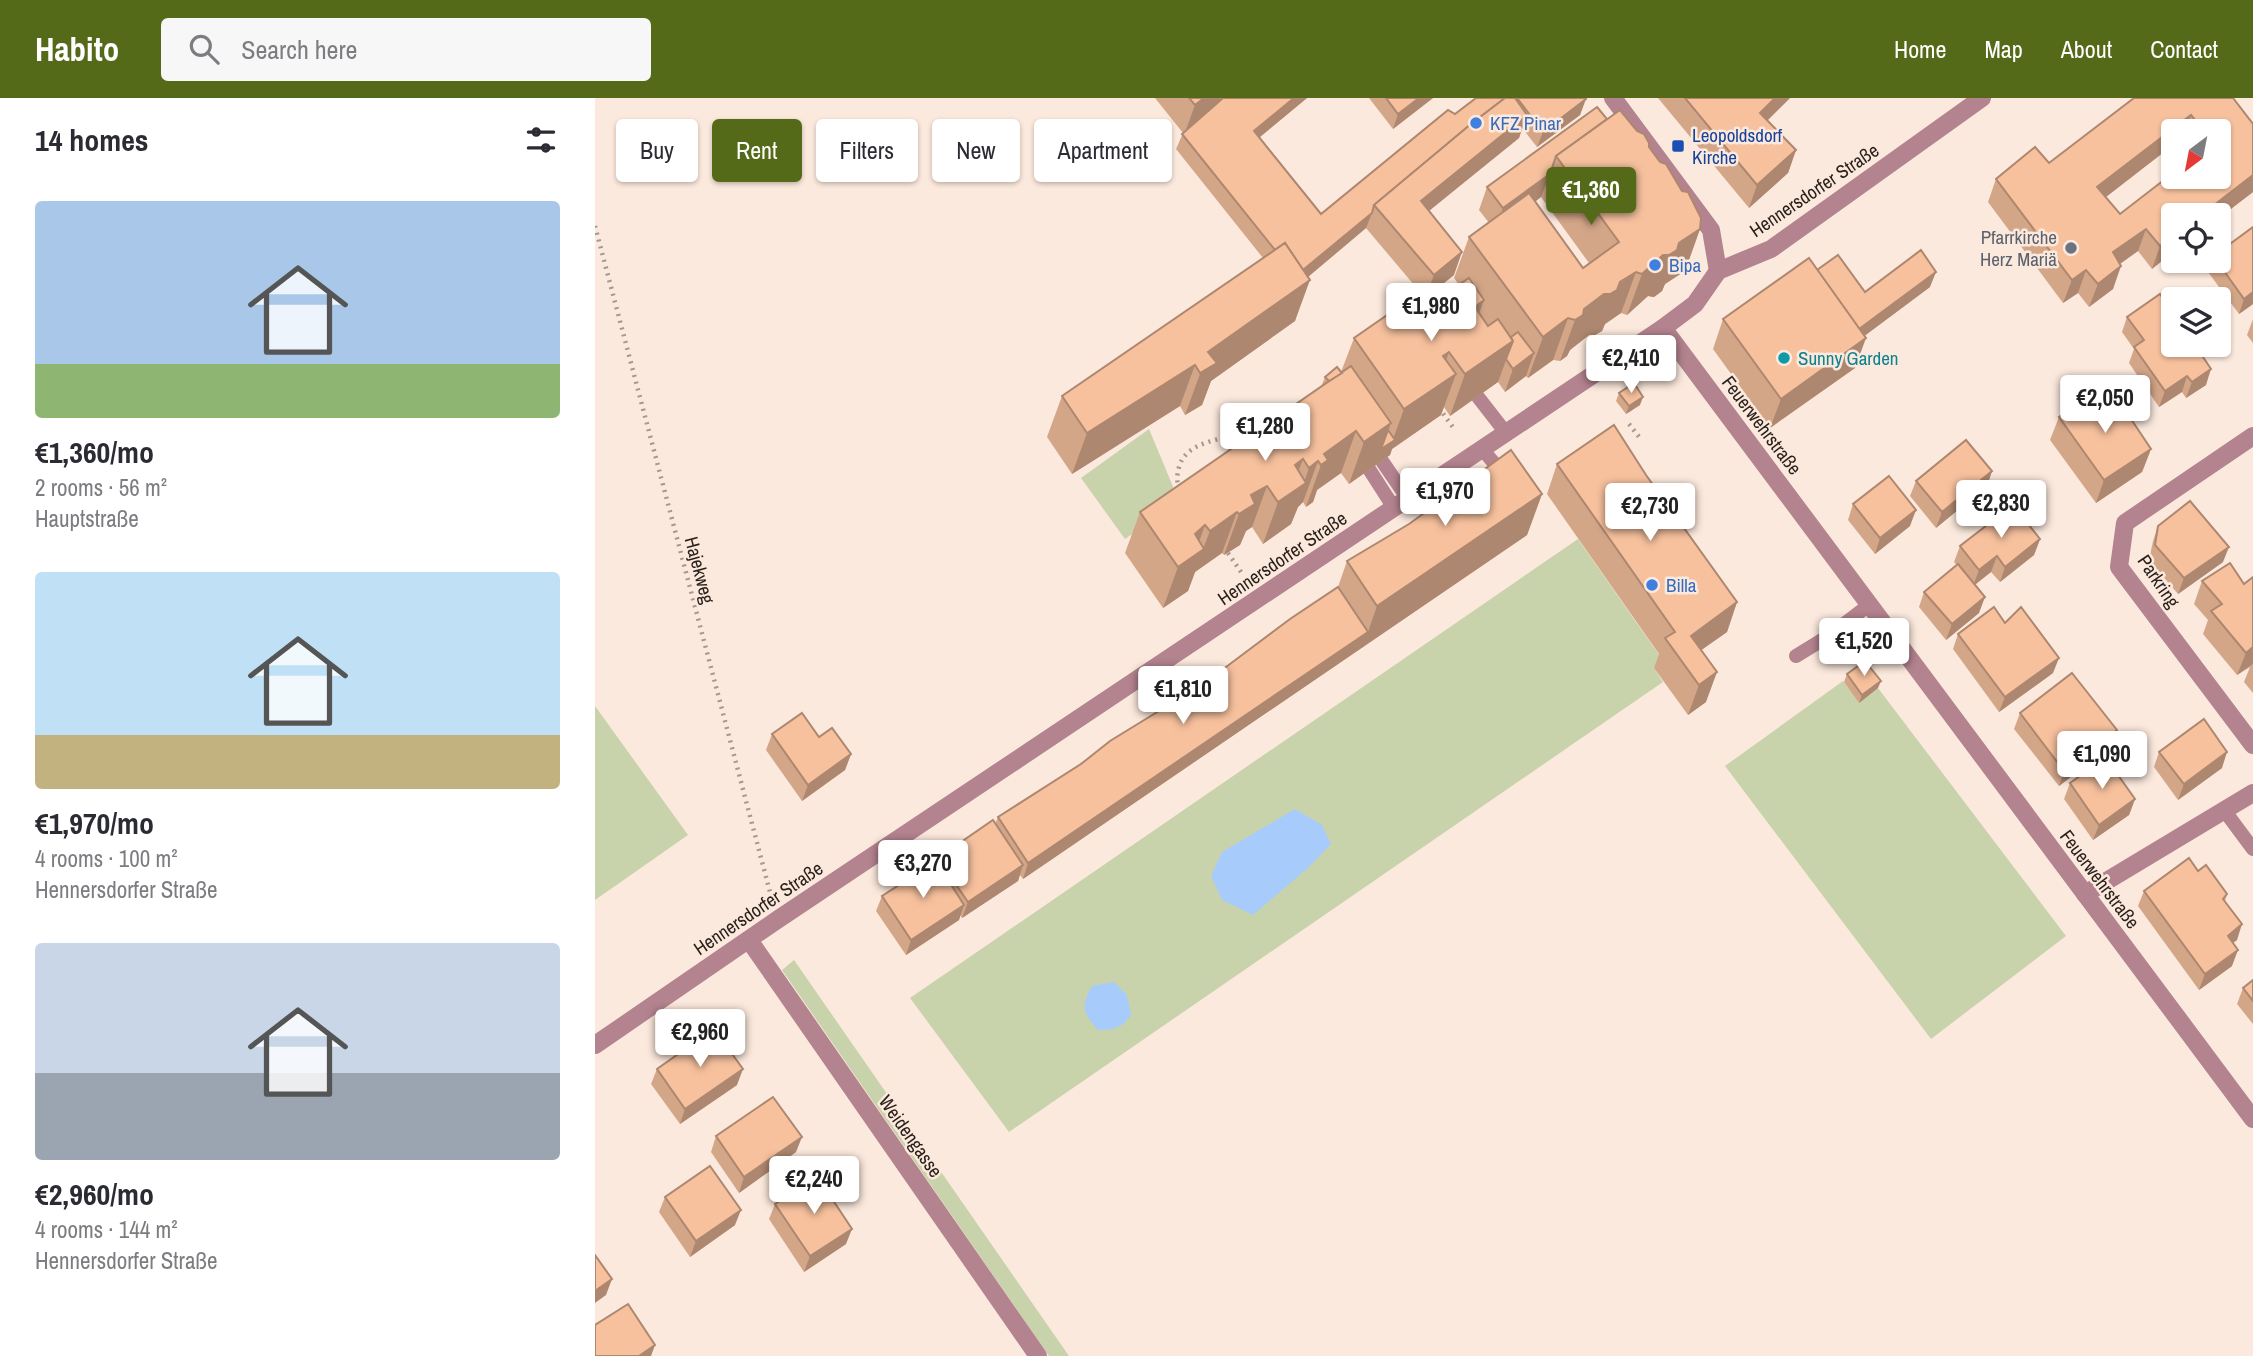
<!DOCTYPE html>
<meta charset="utf-8">
<style>
body{margin:0;font-family:"Archivo Narrow",sans-serif;background:#f7f7f7;color:#2b2b33;height:100vh;display:flex;flex-direction:column;font-size:26px;white-space:nowrap}
*{box-sizing:border-box;margin:0}
p{font-size:23px;color:#7c7c81}
.icon{flex:none;width:38px;height:38px;fill:none;stroke:currentColor;stroke-width:2;stroke-linecap:round;stroke-linejoin:round}
.map{position:relative;flex:1;overflow:hidden}
.sheet{display:flex;flex-direction:column;background:#fff;width:595px}
.sheet>*{flex:none}
.banner{position:absolute;left:21px;top:21px;width:665px;height:63px;display:flex;gap:14px}
.needle{width:46px;rotate:212deg}
.buttons{position:absolute;left:1566px;top:21px;display:grid;gap:14px}
.buttons a{display:grid;place-items:center;width:70px;height:70px;border-radius:7px;background:#fff;box-shadow:0 2px 5px #0004;font-size:35px}
.price{position:absolute;translate:-50% -60px;padding:0 16px;border-radius:7px;background:#fff;color:#222;font-size:23px;line-height:46px;filter:drop-shadow(0 2px 4px #0008)}
.price::after{content:'';position:absolute;left:50%;top:42px;width:21px;height:16px;margin-left:-10px;background:inherit;clip-path:polygon(0 0,100% 0,50% 100%)}
.price.on{background:#556a18;color:#fff}
ul{padding:0;list-style:none}
li{display:grid;align-content:center;gap:14px;height:371px;padding:0 35px}
li span{display:grid;place-items:center;height:217px;border-radius:7px;color:#555}
li>.icon{margin-inline-start:auto}
span .icon{width:126px;height:126px;fill:#fffc;stroke-width:1}
li b{font-size:30px}
h2{display:flex;justify-content:space-between;align-items:center;height:84px;padding:0 35px;font-size:30px}
.tag{padding:0 24px;border-radius:7px;background:#fff;box-shadow:0 2px 5px #0004;font-size:24px;line-height:63px}
.tag.on{background:#556a18;color:#fff}
header{display:flex;align-items:center;gap:42px;box-sizing:border-box;height:98px;padding:0 35px;background:#556a18;color:#fff}
header strong{font-size:33px}
nav{display:flex;gap:38px;margin-inline-start:auto;font-size:24px}
.search{width:490px;height:63px;background:#f7f7f7;display:flex;align-items:center;gap:18px;box-sizing:border-box;padding:0 24px;border-radius:7px;color:#7c7c81;font-size:26px}
main{display:flex;flex:1;min-height:0}
.map>svg:first-child{display:block}
</style>
<header>
<strong>Habito</strong>
<div class="search"><svg class="icon" aria-label="search" viewBox="0 0 24 24"><circle cx="10" cy="10" r="6"/><path d="M15 15l6 6"/></svg>Search here</div>
<nav><a>Home</a><a>Map</a><a>About</a><a>Contact</a></nav>
</header>
<main>
<section class="sheet">
<h2>14 homes<svg class="icon" aria-label="filters" viewBox="0 0 24 24"><path d="M4 7h16M4 17h16"/><circle cx="9" cy="7" r="2"/><circle cx="15" cy="17" r="2"/></svg></h2>
<ul>
<li><span style="background:linear-gradient(#a9c7e8 75%,#8fb573 0)"><svg class="icon" aria-label="home" viewBox="0 0 24 24"><path d="M3 11l9-7 9 7M6 9v11h12V9"/></svg></span><div><b>€1,360/mo</b><p>2 rooms · 56 m²</p><p>Hauptstraße</p></div></li>
<li><span style="background:linear-gradient(#bfe0f5 75%,#c2b280 0)"><svg class="icon" aria-label="home" viewBox="0 0 24 24"><path d="M3 11l9-7 9 7M6 9v11h12V9"/></svg></span><div><b>€1,970/mo</b><p>4 rooms · 100 m²</p><p>Hennersdorfer Straße</p></div></li>
<li><span style="background:linear-gradient(#c9d6e8 60%,#9aa5b1 0)"><svg class="icon" aria-label="home" viewBox="0 0 24 24"><path d="M3 11l9-7 9 7M6 9v11h12V9"/></svg></span><div><b>€2,960/mo</b><p>4 rooms · 144 m²</p><p>Hennersdorfer Straße</p></div></li>
</ul>
</section>
<div class="map">
<svg width="1658" height="1258" viewBox="0 0 1658 1258">
<rect width="100%" height="100%" fill="#fce9dd"/>
<g fill="#c9d3ab">
<polygon points="554,331 584,403 530,441 486,380"/>
<polygon points="983,441 1069,564 1059,570 1068,584 414,1034 315,900"/>
<polygon points="1248,583 1264,604 1283,590 1471,838 1336,941 1130,668"/>
<polygon points="0,608 93,737 0,802"/>
<polygon points="199,862 474,1258 454,1258 187,872"/>
</g>
<g fill="#a7cbfb">
<polygon points="700,711 727,727 736,746 714,769 658,817 627,802 616,778 627,754"/>
<path d="M519,884L532,897L536,917C527,930 519,932 503,932C488,915 485,909 497,888Z"/>
</g>
<g fill="none" stroke-linecap="round" stroke-linejoin="round">
<g stroke="#a7988f" stroke-width="4.5" stroke-dasharray="2 5" stroke-linecap="butt">
<polyline points="0,128 176,798"/>
<polyline points="844,310 860,332"/>
<polyline points="1034,326 1045,340"/>
<path d="M585,391C581,383 582,378 584,369C590,348 613,344 631,339"/>
<polyline points="633,455 646,474"/>
</g>
<g stroke="#b3838f" stroke-width="14">
<polyline points="883,299 911,335"/>
<polyline points="887,351 911,379"/>
<polyline points="787,363 813,401"/>
<polyline points="774,371 799,410"/>
<polyline points="1201,558 1232,539 1274,507"/>
<polyline points="1629,712 1658,751"/>
</g>
<g stroke="#b3838f" stroke-width="18">
<polyline points="1068,230 1658,1021"/>
<polyline points="1658,338 1530,425 1524,469 1658,647"/>
<polyline points="1490,796 1658,695"/>
<polyline points="154,842 443,1258"/>
</g>
<g stroke="#b3838f" stroke-width="18">
<polyline points="1018,0 1116,132 1123,173"/>
<polyline points="0,947 182,822 1068,230 1100,206 1123,173 1176,151 1387,0"/>
</g>
</g>
<g fill="#d4a688" fill-rule="evenodd">
<polygon points="560,0 712,0 665,39 726,116 881,0 990,0 985,17 942,49 927,30 924,40 834,112 859,177 830,200 771,130 713,179 700,223 616,283 607,307 590,317 585,308 477,376 452,339 467,298 668,160 581,51 588,35"/>
<polygon points="774,0 838,0 798,31"/>
<polygon points="1063,0 1195,0 1172,22 1201,52 1193,75 1154,110"/>
<path d="M1539,0L1658,26V94L1624,120V117H1578V154L1557,171L1543,153L1525,166L1518,191L1494,209L1483,195L1468,205L1393,104L1401,81L1454,65ZM1578,33H1624V79L1525,116L1511,99L1578,47Z"/>
<path d="M1012,21L1054,49L1105,131L1090,173L1070,186L1067,193L1059,199L1053,198L1032,217L1026,215L1010,226L1007,233L1000,237H994L975,252L972,258L965,263L958,262L933,280L931,278L910,294L903,284L855,318L849,309L846,317L797,351L795,357L754,386L746,375L722,392L718,404L711,409L708,404L703,409L696,426L668,446L657,429L651,433L645,447L629,457L627,455L600,474L593,493L568,510L530,455L545,414L726,289L730,279L746,274L759,240L823,222L826,213L864,187L859,180L874,139L894,125L884,112L892,89ZM946,99L994,165L988,170L940,104Z"/>
<polygon points="1658,129 1658,206 1644,216 1613,174 1617,163 1624,163"/>
<polygon points="1222,172 1270,194 1335,189 1269,238 1260,270 1175,330 1118,251 1128,221"/>
<polygon points="1532,219 1611,287 1591,300 1587,294 1564,309 1534,265 1539,251 1527,234"/>
<polygon points="1658,221 1658,245 1652,237"/>
<polygon points="1024,295 1045,307 1031,316 1021,303"/>
<polygon points="1510,312 1556,351 1547,374 1501,405 1455,342 1464,319"/>
<polygon points="962,366 1051,377 1142,504 1132,534 1106,552 1111,604 1093,617 1059,570 1064,556 952,396"/>
<polygon points="1397,373 1392,388 1341,430 1315,398 1321,383"/>
<polygon points="947,396 932,437 428,781 425,777 423,783 367,820 365,817 364,822 311,857 281,813 287,798 342,765 343,760 400,726 403,719 611,584 743,489 752,463"/>
<polygon points="1258,406 1315,428 1280,456 1253,422"/>
<polygon points="1563,428 1628,464 1583,496 1554,462 1558,443"/>
<polygon points="1445,441 1439,457 1405,484 1396,474 1380,487 1384,515 1351,542 1324,509 1329,494 1362,467 1359,464 1365,448"/>
<polygon points="1658,479 1658,595 1649,584 1655,569 1642,577 1608,536 1613,522 1599,506 1607,483 1649,486"/>
<polygon points="1410,525 1458,575 1404,614 1358,551 1363,536"/>
<polygon points="1252,576 1283,590 1264,605 1249,584"/>
<polygon points="1425,615 1516,648 1464,688 1419,631"/>
<polygon points="177,636 224,639 256,656 250,672 207,703 171,652"/>
<polygon points="1564,654 1627,670 1583,702 1559,669"/>
<polygon points="1475,685 1540,701 1534,717 1498,742 1469,701"/>
<polygon points="1603,773 1632,796 1630,803 1642,842 1638,845 1637,868 1604,892 1543,808 1549,793"/>
<polygon points="1658,882 1658,926 1642,906 1648,890"/>
<polygon points="62,971 142,987 85,1026 56,986"/>
<polygon points="121,1038 201,1054 144,1095 116,1054"/>
<polygon points="70,1099 140,1127 95,1159 64,1114"/>
<polygon points="180,1106 251,1146 209,1174 174,1121"/>
</g>
<g fill="#ad876f">
<polygon points="609,0 636,0 589,37 600,7"/>
<polygon points="699,0 712,0 654,48 659,33"/>
<polygon points="824,0 838,0 798,31 803,16"/>
<polygon points="1180,0 1195,0 1157,38 1165,15"/>
<polygon points="991,1 985,17 942,49 948,34"/>
<polygon points="932,17 924,40 818,126 826,103"/>
<polygon points="1596,17 1590,33 1578,33 1578,47 1494,112 1502,89"/>
<polygon points="1201,52 1193,75 1154,110 1162,87"/>
<polygon points="955,76 946,99 900,133 908,110"/>
<polygon points="1658,77 1658,94 1624,120 1624,117 1606,117"/>
<polygon points="777,115 771,130 695,194 701,178"/>
<polygon points="1105,131 1090,173 1070,186 1067,193 1059,199 1053,198 1032,217 1047,176 1068,157"/>
<polygon points="1551,131 1543,153 1509,177 1518,154"/>
<polygon points="1578,138 1578,154 1557,171 1565,148"/>
<polygon points="867,154 859,177 830,200 839,177"/>
<polygon points="1526,168 1518,191 1494,209 1503,186"/>
<polygon points="1491,172 1483,195 1468,205 1477,182"/>
<polygon points="1041,174 1026,215 1010,226 1007,233 1000,237 994,237 975,252 972,258 965,263 980,222 989,211"/>
<polygon points="1341,174 1335,189 1256,248 1261,233"/>
<polygon points="715,182 700,223 616,283 607,307 590,317 613,254"/>
<polygon points="1658,194 1658,206 1644,216 1649,201"/>
<polygon points="889,202 874,243 880,209"/>
<polygon points="973,220 958,262 933,280 948,239"/>
<polygon points="1271,240 1260,270 1175,330 1186,301"/>
<polygon points="918,243 903,284 855,318 870,276"/>
<polygon points="854,254 842,289 861,276 846,317 797,351 795,357 754,386 769,344 796,325 786,351 797,344 809,311 848,258"/>
<polygon points="939,255 931,278 910,294 918,271"/>
<polygon points="600,267 585,308 477,376 492,335"/>
<polygon points="1616,271 1611,287 1591,300 1597,284"/>
<polygon points="1592,278 1587,294 1564,309 1570,293"/>
<polygon points="1048,299 1045,307 1031,316 1034,308"/>
<polygon points="761,333 746,375 722,392 718,404 711,409 726,367 729,356"/>
<polygon points="1556,351 1547,374 1501,405 1509,382"/>
<polygon points="708,361 695,396 708,387 714,370 723,363 708,404 703,409 696,426 668,446 683,404 700,367"/>
<polygon points="1397,373 1392,388 1341,430 1347,414"/>
<polygon points="672,388 657,429 651,433 645,447 629,457 644,416 656,397"/>
<polygon points="947,396 932,437 428,781 433,765 773,534 782,508"/>
<polygon points="1321,412 1315,428 1280,456 1285,440"/>
<polygon points="642,414 627,455 600,474 593,493 568,510 583,469 600,436 610,427 599,458 608,451 615,433"/>
<polygon points="1445,441 1439,457 1405,484 1410,469"/>
<polygon points="1634,449 1628,464 1583,496 1589,480"/>
<polygon points="1402,458 1396,474 1378,488 1384,472"/>
<polygon points="1390,499 1384,515 1351,542 1357,526"/>
<polygon points="1142,504 1132,534 1088,565 1096,538"/>
<polygon points="1658,549 1658,566 1642,577 1651,555"/>
<polygon points="1464,560 1458,575 1404,614 1410,599"/>
<polygon points="1122,574 1111,604 1093,617 1104,587"/>
<polygon points="1286,583 1283,590 1264,605 1267,597"/>
<polygon points="1522,632 1516,648 1464,688 1469,673"/>
<polygon points="1632,654 1627,670 1583,702 1589,686"/>
<polygon points="256,656 250,672 207,703 213,687"/>
<polygon points="1540,701 1534,717 1498,742 1504,727"/>
<polygon points="428,767 423,783 367,820 373,804"/>
<polygon points="369,807 364,822 311,857 316,842"/>
<polygon points="1647,826 1642,842 1627,853 1633,838"/>
<polygon points="1643,852 1637,868 1604,892 1610,876"/>
<polygon points="148,971 142,987 85,1026 90,1011"/>
<polygon points="207,1039 201,1054 144,1095 149,1079"/>
<polygon points="146,1112 140,1127 95,1159 101,1143"/>
<polygon points="257,1131 251,1146 209,1174 215,1158"/>
<polygon points="17,1181 11,1197 0,1205 0,1193"/>
<polygon points="60,1247 56,1258 44,1258"/>
</g>
<g fill="#f7c19e" stroke="#ad876f" stroke-width="2" fill-rule="evenodd">
<polygon points="594,0 609,0 600,7"/>
<polygon points="628,0 699,0 659,33 726,116 853,12 860,16 881,0 910,0 876,26 779,107 777,115 708,172 690,145 680,152 587,36"/>
<polygon points="791,0 824,0 803,16"/>
<polygon points="910,0 920,0 932,17 826,103 867,154 839,177 779,107 876,26"/>
<polygon points="922,0 990,0 991,1 948,34"/>
<polygon points="1090,0 1180,0 1165,15 1201,52 1162,87"/>
<path d="M1539,0H1638L1658,26V77L1606,117H1578V138L1565,148L1551,131L1518,154L1526,168L1503,186L1491,172L1477,182L1401,81L1440,49L1454,65ZM1596,17L1609,33H1624V79H1578V75L1525,116L1502,89Z"/>
<polygon points="1002,9 1012,21 961,58 955,76 908,110 892,89"/>
<polygon points="1025,12 1042,33 1049,36 1054,45 1054,49 1065,64 1071,66 1087,93 1093,94 1106,120 1105,131 1084,145 1082,152 1074,157 1068,157 1047,176 1041,174 1025,184 1022,192 1015,196 1009,196 989,211 988,217 980,222 973,220 948,239 874,139 934,95 988,170 1024,144 961,58"/>
<polygon points="1658,129 1658,194 1649,201 1622,163 1624,163 1624,154"/>
<polygon points="690,145 715,182 613,254 622,265 605,275 600,267 492,335 467,298"/>
<polygon points="1326,152 1341,174 1264,231 1222,172 1243,157 1270,194"/>
<polygon points="1214,160 1271,240 1186,301 1128,221"/>
<polygon points="874,180 889,202 880,209 893,228 903,221 918,243 870,276 854,254 848,258 861,276 809,311 759,240 811,204 830,231 836,227 826,213"/>
<polygon points="1565,196 1578,216 1578,247 1600,247 1616,271 1597,284 1592,278 1570,293 1539,249 1549,242 1532,219"/>
<polygon points="923,234 939,255 918,271 911,261 918,243 916,239"/>
<polygon points="756,268 796,325 769,344 761,333 729,356 733,362 726,367 723,363 714,370 708,361 700,367 711,385 683,404 672,388 656,397 660,406 644,416 642,414 615,433 610,427 600,436 609,451 583,469 545,414"/>
<polygon points="742,269 747,275 734,283 730,279"/>
<polygon points="1039,285 1048,299 1034,308 1024,295"/>
<polygon points="1498,295 1510,312 1522,300 1556,351 1509,382 1464,319"/>
<polygon points="1019,327 1051,377 1142,504 1096,538 1122,574 1104,587 1070,540 1080,534 962,366"/>
<polygon points="793,332 800,342 786,351"/>
<polygon points="1371,342 1397,373 1347,414 1321,383"/>
<polygon points="916,352 947,396 782,508 752,463 814,426"/>
<polygon points="1294,378 1321,412 1285,440 1258,406"/>
<polygon points="1595,403 1634,449 1589,480 1560,447 1563,428"/>
<polygon points="1418,407 1445,441 1410,469 1402,458 1384,472 1365,448"/>
<polygon points="1635,465 1649,486 1658,479 1658,549 1651,555 1616,513 1627,506 1607,483"/>
<polygon points="1363,466 1390,499 1357,526 1329,494"/>
<polygon points="743,489 773,534 433,765 403,719 486,666 515,643 611,584 695,521"/>
<polygon points="1399,509 1410,525 1426,509 1464,560 1410,599 1363,536"/>
<polygon points="1270,563 1286,583 1267,597 1252,576"/>
<polygon points="1477,575 1522,632 1469,673 1425,615"/>
<polygon points="207,615 224,639 237,630 256,656 213,687 177,636"/>
<polygon points="1609,621 1632,654 1589,686 1564,654"/>
<polygon points="1511,660 1540,701 1504,727 1475,685"/>
<polygon points="398,722 428,767 373,804 343,760"/>
<polygon points="1594,760 1603,773 1611,767 1632,796 1628,801 1647,826 1633,838 1643,852 1610,876 1549,793"/>
<polygon points="341,763 369,807 316,842 287,798"/>
<polygon points="1658,882 1658,903 1648,890"/>
<polygon points="119,931 148,971 90,1011 62,971"/>
<polygon points="178,999 207,1039 149,1079 121,1038"/>
<polygon points="115,1068 146,1112 101,1143 70,1099"/>
<polygon points="222,1078 257,1131 215,1158 180,1106"/>
<polygon points="0,1157 17,1181 0,1193"/>
<polygon points="33,1206 60,1247 44,1258 0,1258 0,1227"/>
</g>
<g fill="#3f7fe0" stroke="#fce9dd" stroke-width="2.5">
<circle cx="881" cy="25" r="7"/>
<circle cx="1060" cy="167" r="7"/>
<circle cx="1057" cy="487" r="7"/>
</g>
<rect fill="#1a4fb4" stroke="#fce9dd" stroke-width="2.5" x="1076" y="41" width="14" height="14" rx="3.5"/>
<circle fill="#6b7280" stroke="#fce9dd" stroke-width="2.5" cx="1476" cy="150" r="7"/>
<circle fill="#0f9aa8" stroke="#fce9dd" stroke-width="2.5" cx="1189" cy="260" r="7"/>
<g text-anchor="middle" stroke-width="5" stroke-linejoin="round" paint-order="stroke">
<g font-size="19" fill="#366cbe" stroke="#fce9dd" text-anchor="start">
<text x="895" y="32">KFZ Pinar</text>
<text x="1074" y="174">Bipa</text>
<text x="1071" y="494">Billa</text>
</g>
<g font-size="19" fill="#164399" stroke="#fce9dd" text-anchor="start">
<text x="1097" y="44">Leopoldsdorf<tspan x="1097" dy="22">Kirche</tspan></text>
</g>
<g font-size="19" fill="#281f1a" stroke="#fce9dd">
<text transform="translate(1219 92) rotate(-34)" y="7">Hennersdorfer Straße</text>
<text transform="translate(1167 327) rotate(53)" y="7">Feuerwehrstraße</text>
<text transform="translate(687 460) rotate(-34)" y="7">Hennersdorfer Straße</text>
<text transform="translate(105 472) rotate(75)" y="7">Hajekweg</text>
<text transform="translate(1564 483) rotate(56)" y="7">Parkring</text>
<text transform="translate(1505 781) rotate(53)" y="7">Feuerwehrstraße</text>
<text transform="translate(163 810) rotate(-34)" y="7">Hennersdorfer Straße</text>
<text transform="translate(316 1038) rotate(55)" y="7">Weidengasse</text>
</g>
<g font-size="19" fill="#5b616d" stroke="#fce9dd" text-anchor="end">
<text x="1462" y="146">Pfarrkirche<tspan x="1462" dy="22">Herz Mariä</tspan></text>
</g>
<g font-size="19" fill="#0d838f" stroke="#fce9dd" text-anchor="start">
<text x="1203" y="267">Sunny Garden</text>
</g>
</g>
</svg>
<div class="buttons">
<a><svg class="needle" viewBox="-14 -14 28 28"><path d="M0-13l5 13h-10z" fill="#e53935"/><path d="M0 13l5-13h-10z" fill="#7c7c81"/></svg></a>
<a><svg class="icon" aria-label="locate" viewBox="0 0 24 24"><circle cx="12" cy="12" r="6"/><path d="M12 2v4M12 18v4M2 12h4M18 12h4"/></svg></a>
<a><svg class="icon" aria-label="layers" viewBox="0 0 24 24"><path d="M12 4l9 5-9 5-9-5zM3 14l9 5 9-5"/></svg></a>
</div>
<b class="price on" style="left:996px;top:129px">€1,360</b>
<b class="price" style="left:836px;top:245px">€1,980</b>
<b class="price" style="left:1036px;top:297px">€2,410</b>
<b class="price" style="left:1510px;top:337px">€2,050</b>
<b class="price" style="left:670px;top:365px">€1,280</b>
<b class="price" style="left:850px;top:430px">€1,970</b>
<b class="price" style="left:1406px;top:442px">€2,830</b>
<b class="price" style="left:1055px;top:445px">€2,730</b>
<b class="price" style="left:1269px;top:580px">€1,520</b>
<b class="price" style="left:588px;top:628px">€1,810</b>
<b class="price" style="left:1507px;top:693px">€1,090</b>
<b class="price" style="left:328px;top:802px">€3,270</b>
<b class="price" style="left:105px;top:971px">€2,960</b>
<b class="price" style="left:219px;top:1118px">€2,240</b>
<div class="banner">
<a class="tag">Buy</a>
<a class="tag on">Rent</a>
<a class="tag">Filters</a>
<a class="tag">New</a>
<a class="tag">Apartment</a>
</div>
</div>
</main>
